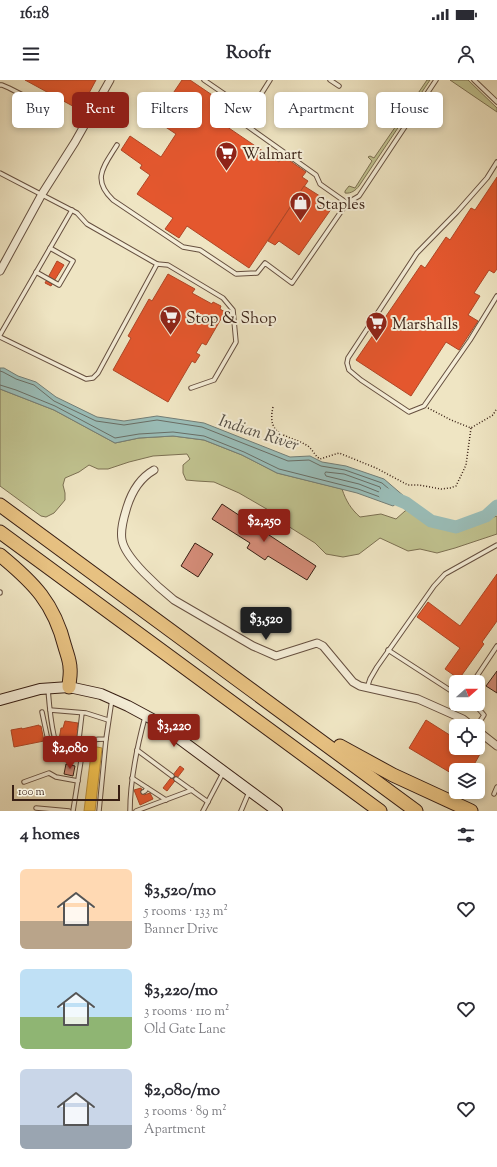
<!DOCTYPE html>
<meta charset="utf-8">
<style>
body{margin:0;font-family:"Sorts Mill Goudy",serif;background:#f2f2f3;color:#2b2b33;height:100vh;display:flex;flex-direction:column;font-size:15px;white-space:nowrap}
*{box-sizing:border-box;margin:0}
p{font-size:13px;color:#7c7c81}
.icon{flex:none;width:22px;height:22px;fill:none;stroke:currentColor;stroke-width:2;stroke-linecap:round;stroke-linejoin:round}
.map{position:relative;height:731px;overflow:hidden}
.sheet{display:flex;flex-direction:column;background:#fff;flex:1}
.sheet>*{flex:none}
.hud{position:absolute;left:12px;top:12px;width:473px;height:36px;display:flex;gap:8px}
.needle{width:26px;rotate:69deg}
.fabs{position:absolute;left:449px;top:595px;display:grid;gap:8px}
.fabs a{display:grid;place-items:center;width:36px;height:36px;border-radius:6px;background:#fff;box-shadow:0 2px 6px #0003;font-size:20px}
.scale{position:absolute;left:12px;bottom:10px;width:108px;box-sizing:border-box;padding-left:4px;border:2px solid #381f14;border-top:0;font-size:11px;line-height:14px;white-space:nowrap;color:#381f14;-webkit-text-stroke:3px #f5eed8;paint-order:stroke}
.price{position:absolute;translate:-50% -34px;padding:0 9px;border-radius:4px;background:#8f2418;color:#fff;font-size:13px;line-height:26px;filter:drop-shadow(0 1px 2px #0008)}
.price::after{content:'';position:absolute;left:50%;top:24px;width:12px;height:9px;margin-left:-6px;background:inherit;clip-path:polygon(0 0,100% 0,50% 100%)}
.price.selected{background:#222;color:#fff}
ul{padding:0;list-style:none}
li{display:flex;align-items:center;gap:12px;height:100px;padding:0 20px}
li span{display:grid;place-items:center;flex:none;width:112px;height:80px;border-radius:6px;color:#555}
li>.icon{margin-inline-start:auto}
span .icon{width:48px;height:48px;fill:#fffc;stroke-width:1}
li b{font-size:17px}
h2{display:flex;justify-content:space-between;align-items:center;height:48px;padding:0 20px;font-size:17px}
.tag{padding:0 14px;border-radius:6px;background:#fff;box-shadow:0 2px 6px #0003;font-size:14px;line-height:36px}
.tag.selected{background:#8f2418;color:#fff}
.status{display:flex;justify-content:space-between;align-items:center;height:28px;padding:0 20px;background:#fff;direction:ltr}
.status svg{height:11px;fill:currentColor}
header{display:flex;justify-content:space-between;align-items:center;height:52px;padding:0 20px;background:#fff;font-size:18px;font-weight:800}
.map>svg:first-child{display:block}
</style>
<div class="status"><b>16:18</b><svg viewBox="0 0 49 12"><path d="M0 12V9h3v3zM5 12V6h3v6zM10 12V3h3v9zM15 12V0h3v12zM26 1h20v11H26zM47 4h2v5h-2z"/></svg></div>
<header><svg class="icon" aria-label="menu" viewBox="0 0 24 24"><path d="M4 6h16M4 12h16M4 18h16"/></svg>Roofr<svg class="icon" aria-label="person" viewBox="0 0 24 24"><circle cx="12" cy="8" r="4"/><path d="M4 21q1-7 8-7t8 7"/></svg></header>
<div class="map">
<svg width="497" height="731" viewBox="0 0 497 731">
<rect width="100%" height="100%" fill="#efe5c3"/>
<filter id="stains"><feTurbulence type="fractalNoise" baseFrequency=".005" numOctaves="4"/><feColorMatrix values="0 0 0 0 .2 0 0 0 0 .09 0 0 0 0 .02 0 0 0 .5 -.17"/></filter>
<radialGradient id="worn" r=".72"><stop offset=".6" stop-color="#630" stop-opacity="0"/><stop offset="1" stop-color="#630" stop-opacity=".3"/></radialGradient>
<g fill="#c0c28f" stroke="#7c7052">
<path d="M427,0H430L359,106C356,110 351,114 345,113V111L349,106L355,108L372,81L368,77L370,76L374,78L398,43L394,40V39L396,38L400,40Z"/>
<polygon points="450,0 468,0 497,28 497,32"/>
<path d="M0,309L54,330L115,363L139,358L173,356L204,360L242,375L277,393L342,409C346,421 351,429 360,437L381,434L396,439L405,431L414,426L430,434L435,439L450,448L461,447L497,436V454L455,468L437,473L420,469L408,471L380,458L359,474L343,477L326,474L315,463L291,448L277,435L239,413L214,402L197,401L186,400L183,393V385L190,379L187,374L153,376L129,382L108,389H98L89,385L79,392L65,398L63,405L65,413V420L60,426L54,433L46,437L41,436L0,406Z"/>
</g>
<polygon fill="#9abeb9" stroke="#737e77" points="0,288 4,288 18,296 36,302 56,317 97,337 124,341 157,336 204,343 290,377 310,376 322,382 346,386 384,399 405,417 393,426 357,413 277,393 242,375 204,360 173,356 139,358 115,363 54,330 0,309"/>
<polygon fill="#f2c14e" stroke="#ba903d" points="92,666 102,668 95,731 84,731"/>
<g fill="#e4572e" stroke="#b04626">
<polygon points="25,0 96,0 80,30"/>
<polygon points="182,0 190,0 227,25 217,40 279,82 283,76 306,92 302,97 308,101 249,188 187,146 179,158 165,149 173,138 137,114 150,95 140,88 142,85 121,70 130,56 161,77 176,54 155,40"/>
<polygon points="497,97 497,189 494,193 489,190 474,213 480,216 468,235 478,241 459,270 446,262 411,316 356,280 421,185 425,188 446,157 450,160 471,128 475,130"/>
<polygon points="304,106 334,125 299,175 279,161 275,165 268,161"/>
<polygon points="57,181 64,185 51,206 45,203"/>
<polygon points="168,194 195,209 192,213 212,224 213,222 221,226 220,229 225,232 206,265 202,263 196,273 200,275 195,283 192,281 168,322 113,290 131,258 128,256 149,219 152,221"/>
<polygon points="497,494 497,541 482,562 484,564 459,599 445,589 460,568 417,537 428,522 460,546"/>
<polygon points="426,640 456,659 456,668 471,668 480,674 471,690 456,690 456,696 409,668"/>
<polygon points="65,641 78,643 77,650 79,650 77,668 58,665 61,648 63,648"/>
<polygon points="39,645 39,646 41,646 44,661 14,667 11,650 22,648 22,649"/>
<polygon points="180,686 184,689 167,711 163,708"/>
<polygon points="141,708 144,715 150,713 153,719 140,725 134,710"/>
</g>
<g fill="none" stroke-linecap="round" stroke-linejoin="round">
<g stroke="#696e66" stroke-width="1">
<polyline points="0,291 3,292 16,299 34,305 54,321 96,341 124,345 157,340 202,347 288,381 309,380 321,386 345,390 382,403 396,415 397,417 391,421 358,409 279,389 244,372 204,356 173,352 139,354 115,358 55,326 16,310 0,305"/>
<polygon points="326,392 344,394 380,407 381,410 379,412 359,404 326,396 325,394"/>
</g>
<polyline stroke="#9abeb9" stroke-width="13" points="385,414 406,423 431,441 456,447 486,436 497,426"/>
</g>
<g fill="#d48c78" stroke="#381f14">
<polygon points="222,424 316,486 307,500 268,476 265,480 247,468 250,463 212,439"/>
<polygon points="195,463 213,474 198,497 181,486"/>
<polygon points="497,591 497,613 486,606"/>
<polygon points="66,684 75,686 73,696 64,694"/>
</g>
<g fill="none" stroke-linecap="round" stroke-linejoin="round">
<defs>
<g id="service">
<polyline points="330,0 339,6"/>
<polyline points="474,0 497,22"/>
<polyline points="0,5 2,5 9,8 58,33 59,36 59,40"/>
<polyline points="243,43 270,0"/>
<path d="M117,65C104,86 91,99 113,120L183,167L200,170L236,194L257,193L265,183L292,203L347,123L320,104L316,95L243,43L239,24L204,0"/>
<polyline points="497,82 487,98 457,132 417,173 348,278 347,283 349,290 361,300 409,332 424,326 470,260 497,216"/>
<polyline points="0,93 77,133 87,144 157,184 98,293 93,298 86,299 0,257"/>
<polyline points="347,123 359,116 436,0"/>
<polyline points="157,184 168,185 223,218 233,230 236,262 214,300 191,308"/>
<polyline points="36,192 59,205 73,181 50,168"/>
<polyline points="0,255 72,130"/>
<polyline points="0,513 0,512"/>
<polyline points="388,570 456,614"/>
<polyline points="473,602 497,566"/>
<polyline points="367,608 370,599 377,587 434,506 445,494 497,465"/>
<path d="M48,609C49,621 52,669 63,674C68,676 76,675 82,676"/>
<polyline points="473,624 478,628 484,635 477,646"/>
<polyline points="50,630 86,633 108,640"/>
<polyline points="42,632 50,670"/>
<polyline points="137,670 172,696"/>
<polyline points="77,676 82,633"/>
<polyline points="132,698 166,720"/>
<polyline points="176,699 208,722"/>
<polyline points="24,702 49,693 56,697 78,701"/>
<polyline points="143,712 145,711 147,708"/>
<polyline points="494,714 497,707"/>
<polyline points="36,728 69,731"/>
<path d="M73,731L83,668C88,659 97,659 106,659L112,619"/>
<polyline points="99,731 106,659"/>
<path d="M130,731C130,699 137,667 145,637"/>
<polyline points="136,731 192,710"/>
<polyline points="203,731 223,693"/>
<polyline points="241,731 249,712"/>
</g>
<g id="minor">
<polyline points="0,191 42,114 75,62 110,0"/>
<path d="M154,390C140,398 132,411 127,427C124,437 120,449 122,460C125,478 159,508 174,520L253,566L276,576L317,563L323,566L353,602L360,606L418,619L463,639L472,646"/>
<polyline points="478,651 497,666"/>
</g>
<polyline id="secondary" points="0,620 40,609 69,607 101,614 128,626 154,640 277,731"/>
<g id="motorway">
<polyline points="0,425 416,731"/>
<polyline points="0,452 380,731"/>
<path d="M0,475C34,503 54,523 65,567C67,574 70,581 70,588C71,594 69,601 69,607"/>
<polyline points="340,666 393,695 471,731"/>
</g>
</defs>
<use href="#service" stroke="#665040" stroke-width="5.5"/>
<use href="#minor" stroke="#665040" stroke-width="9"/>
<use href="#secondary" stroke="#381f14" stroke-width="12"/>
<use href="#motorway" stroke="#381f14" stroke-width="15"/>
<g stroke="#381f14" stroke-width="1.5" stroke-dasharray="1 2" stroke-linecap="butt">
<path d="M273,327C266,358 289,354 308,366C313,370 315,376 320,379L339,373L376,388L408,405H419L441,409L450,408L456,406L466,385L471,348"/>
<polyline points="428,328 451,340 471,348 493,335 497,328"/>
</g>
<use href="#service" stroke="#f5eed8" stroke-width="3.5"/>
<use href="#minor" stroke="#f5eed8" stroke-width="7"/>
<use href="#secondary" stroke="#f5eed8" stroke-width="10"/>
<use href="#motorway" stroke="#e8c282" stroke-width="13"/>
</g>
<defs>
<symbol id="supermarket-pin" viewBox="-11 -11 22 30"><path d="M0 17L-7.5 6A9.5 9.5 0 1 1 7.5 6Z" fill="#8f2418" stroke="#f5eed8"/><path d="M-6-5.5h2.5l.6 2H6L4.5 2H-2.5L-4.4-4H-6ZM-1.5 3.2a1.3 1.3 0 1 0 .1 0ZM3 3.2a1.3 1.3 0 1 0 .1 0Z" fill="#fff"/></symbol>
<symbol id="shop-pin" viewBox="-11 -11 22 30"><path d="M0 17L-7.5 6A9.5 9.5 0 1 1 7.5 6Z" fill="#8f2418" stroke="#f5eed8"/><path d="M-5-2.5h2.3a2.7 3.5 0 0 1 5.4 0H5L5.5 6h-11ZM-1.5-2.5h3a1.5 2.3 0 0 0-3 0Z" fill="#fff"/></symbol>
</defs>
<g fill-rule="evenodd">
<use href="#supermarket-pin" x="214" y="60" width="25" height="34"/>
<use href="#shop-pin" x="288" y="110" width="25" height="34"/>
<use href="#supermarket-pin" x="158" y="224" width="25" height="34"/>
<use href="#supermarket-pin" x="364" y="230" width="25" height="34"/>
</g>
<g text-anchor="middle" stroke-width="4" stroke-linejoin="round" paint-order="stroke">
<g font-size="16" fill="#381f14" stroke="#f5eed8" text-anchor="start">
<text x="242" y="79">Walmart</text>
<text x="316" y="129">Staples</text>
<text x="186" y="243">Stop &amp; Shop</text>
<text x="392" y="249">Marshalls</text>
</g>
<g font-size="17" font-style="italic" fill="#554f46" stroke="#f5eed8">
<text transform="translate(259 352) rotate(18)" y="6">Indian River</text>
</g>
</g>
<rect width="100%" height="100%" filter="url(#stains)"/>
<rect width="100%" height="100%" fill="url(#worn)"/>
</svg>
<div class="fabs">
<a><svg class="needle" viewBox="-14 -14 28 28"><path d="M0-13l5 13h-10z" fill="#e53935"/><path d="M0 13l5-13h-10z" fill="#7c7c81"/></svg></a>
<a><svg class="icon" aria-label="locate" viewBox="0 0 24 24"><circle cx="12" cy="12" r="6"/><path d="M12 2v4M12 18v4M2 12h4M18 12h4"/></svg></a>
<a><svg class="icon" aria-label="layers" viewBox="0 0 24 24"><path d="M12 4l9 5-9 5-9-5zM3 14l9 5 9-5"/></svg></a>
</div>
<div class="scale">100 m</div>
<b class="price" style="left:264px;top:463px">$2,250</b>
<b class="price selected" style="left:266px;top:561px">$3,520</b>
<b class="price" style="left:174px;top:668px">$3,220</b>
<b class="price" style="left:70px;top:690px">$2,080</b>
<div class="hud">
<a class="tag">Buy</a>
<a class="tag selected">Rent</a>
<a class="tag">Filters</a>
<a class="tag">New</a>
<a class="tag">Apartment</a>
<a class="tag">House</a>
</div>
</div>
<section class="sheet">
<h2>4 homes<svg class="icon" aria-label="filters" viewBox="0 0 24 24"><path d="M4 7h16M4 17h16"/><circle cx="9" cy="7" r="2"/><circle cx="15" cy="17" r="2"/></svg></h2>
<ul>
<li><span style="background:linear-gradient(#ffd9b3 65%,#b9a48a 0)"><svg class="icon" aria-label="home" viewBox="0 0 24 24"><path d="M3 11l9-7 9 7M6 9v11h12V9"/></svg></span><div><b>$3,520/mo</b><p>5 rooms · 133 m²</p><p>Banner Drive</p></div><svg class="icon" aria-label="heart" viewBox="0 0 24 24"><path d="M12 20l-8-8c-3-5 5-10 8-4 3-6 11-1 8 4z"/></svg></li>
<li><span style="background:linear-gradient(#bfe0f5 60%,#8fb573 0)"><svg class="icon" aria-label="home" viewBox="0 0 24 24"><path d="M3 11l9-7 9 7M6 9v11h12V9"/></svg></span><div><b>$3,220/mo</b><p>3 rooms · 110 m²</p><p>Old Gate Lane</p></div><svg class="icon" aria-label="heart" viewBox="0 0 24 24"><path d="M12 20l-8-8c-3-5 5-10 8-4 3-6 11-1 8 4z"/></svg></li>
<li><span style="background:linear-gradient(#c9d6e8 70%,#9aa5b1 0)"><svg class="icon" aria-label="home" viewBox="0 0 24 24"><path d="M3 11l9-7 9 7M6 9v11h12V9"/></svg></span><div><b>$2,080/mo</b><p>3 rooms · 89 m²</p><p>Apartment</p></div><svg class="icon" aria-label="heart" viewBox="0 0 24 24"><path d="M12 20l-8-8c-3-5 5-10 8-4 3-6 11-1 8 4z"/></svg></li>
</ul>
</section>
